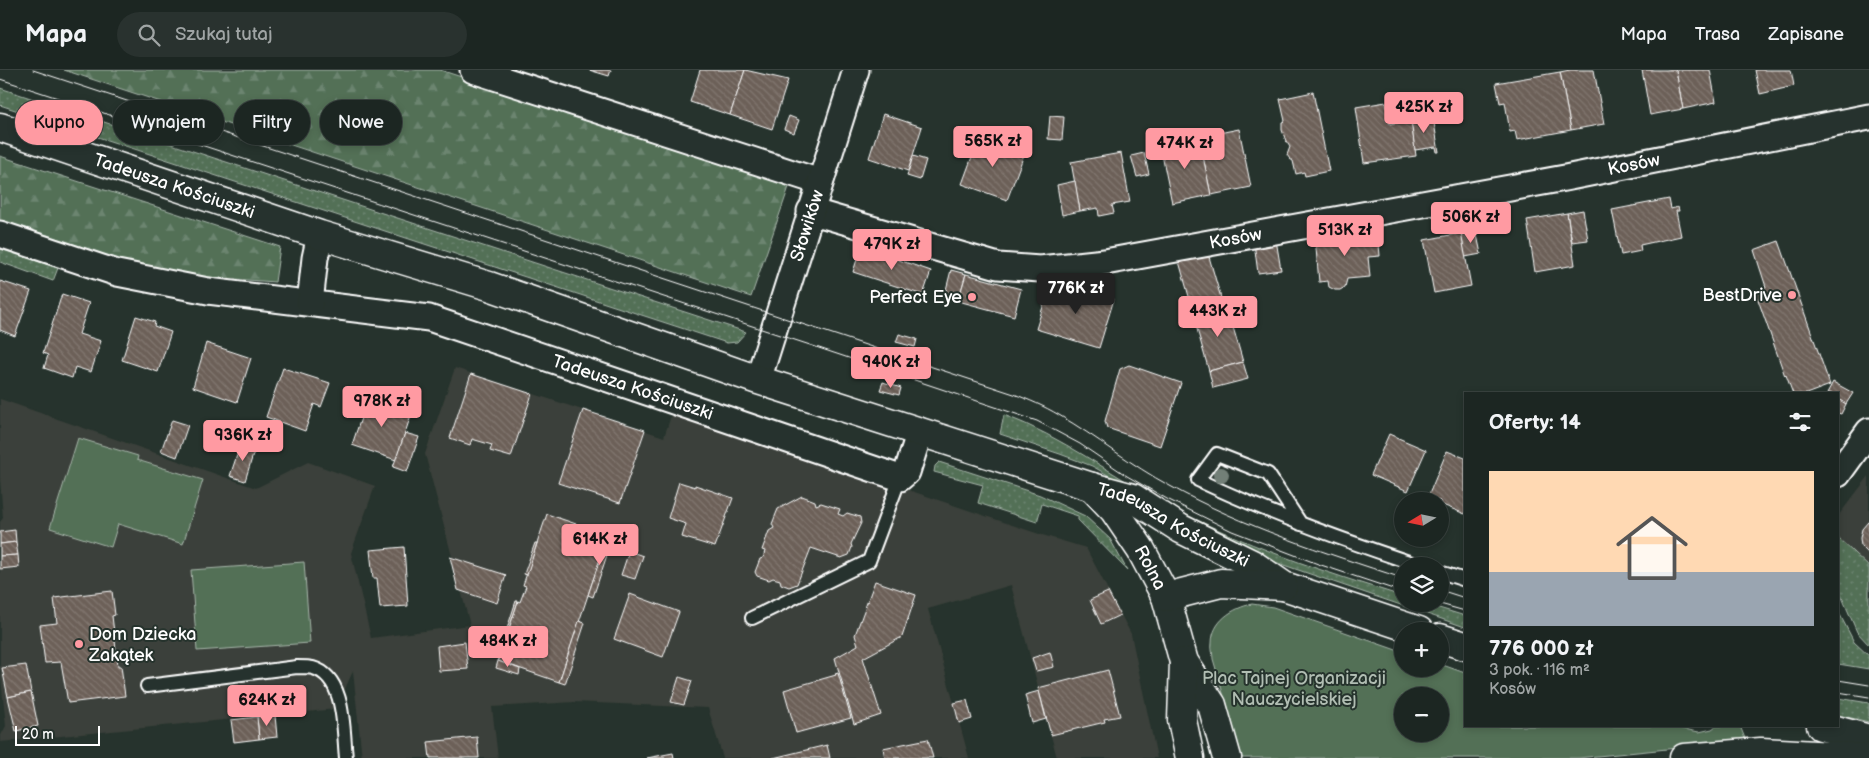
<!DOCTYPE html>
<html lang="pl">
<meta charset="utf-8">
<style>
body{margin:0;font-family:"Balsamiq Sans",sans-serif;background:#29322f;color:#f1f3f6;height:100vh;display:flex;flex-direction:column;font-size:19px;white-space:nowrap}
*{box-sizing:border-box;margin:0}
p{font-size:16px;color:#a0a5a5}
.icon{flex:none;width:28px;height:28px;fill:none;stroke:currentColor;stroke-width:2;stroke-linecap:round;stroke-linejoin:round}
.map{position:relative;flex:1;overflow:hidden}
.side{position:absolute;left:1464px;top:322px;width:375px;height:335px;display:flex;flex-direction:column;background:#1c2622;border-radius:0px;box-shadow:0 2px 8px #0003,0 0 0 1px #3a4340}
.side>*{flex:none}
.top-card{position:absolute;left:15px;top:30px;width:475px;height:45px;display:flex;gap:10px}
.needle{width:32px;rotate:260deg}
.controls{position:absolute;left:1394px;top:422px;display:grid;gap:10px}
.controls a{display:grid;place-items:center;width:55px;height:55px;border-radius:50%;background:#1c2622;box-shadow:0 2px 8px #0003,0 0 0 1px #3a4340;font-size:25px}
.scale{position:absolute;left:15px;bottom:12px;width:85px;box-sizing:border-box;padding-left:5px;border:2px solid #fff;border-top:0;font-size:14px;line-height:18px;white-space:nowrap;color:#fff;-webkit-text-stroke:4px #26332d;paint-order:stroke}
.price{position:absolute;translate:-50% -42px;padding:0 11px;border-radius:5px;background:#ff9aa2;color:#111;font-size:16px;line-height:32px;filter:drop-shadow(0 1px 2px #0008)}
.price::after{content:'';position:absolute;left:50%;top:30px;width:15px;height:11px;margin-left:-8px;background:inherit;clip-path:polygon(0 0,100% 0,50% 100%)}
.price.on{background:#222;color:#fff}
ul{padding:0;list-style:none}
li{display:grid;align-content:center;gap:10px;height:265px;padding:0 25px}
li+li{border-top:1px solid #3a4340}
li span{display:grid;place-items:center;height:155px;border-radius:0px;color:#555}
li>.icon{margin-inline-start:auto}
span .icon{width:90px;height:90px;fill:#fffc;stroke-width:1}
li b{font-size:21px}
h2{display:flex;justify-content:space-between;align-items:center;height:60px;padding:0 25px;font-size:21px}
.pill{padding:0 18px;border-radius:22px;background:#1c2622;box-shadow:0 2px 8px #0003,0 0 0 1px #3a4340;font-size:18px;line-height:45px}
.pill.on{background:#ff9aa2;color:#111}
header{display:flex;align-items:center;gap:30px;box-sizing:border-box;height:70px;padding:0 25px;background:#1c2622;border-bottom:1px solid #3a4340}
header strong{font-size:24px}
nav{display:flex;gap:28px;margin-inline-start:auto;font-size:18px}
.search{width:350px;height:45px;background:#29322f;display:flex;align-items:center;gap:12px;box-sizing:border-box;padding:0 18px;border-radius:28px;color:#a0a5a5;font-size:19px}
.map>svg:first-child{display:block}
</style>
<header>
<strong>Mapa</strong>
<div class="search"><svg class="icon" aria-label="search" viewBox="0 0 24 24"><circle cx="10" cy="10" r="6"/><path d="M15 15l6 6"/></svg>Szukaj tutaj</div>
<nav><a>Mapa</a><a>Trasa</a><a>Zapisane</a></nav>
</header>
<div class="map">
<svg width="1869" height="688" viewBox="0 0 1869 688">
<defs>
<pattern id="grass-dots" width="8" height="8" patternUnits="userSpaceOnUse" patternTransform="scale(1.25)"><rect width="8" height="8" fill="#526f57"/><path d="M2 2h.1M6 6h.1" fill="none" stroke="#6c8570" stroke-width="1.8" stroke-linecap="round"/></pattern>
<pattern id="forest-firs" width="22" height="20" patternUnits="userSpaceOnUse" patternTransform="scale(1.25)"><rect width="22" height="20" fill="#526f57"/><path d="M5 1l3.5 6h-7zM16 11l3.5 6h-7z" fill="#6c8570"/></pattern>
<pattern id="building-back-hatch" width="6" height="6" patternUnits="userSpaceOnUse" patternTransform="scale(1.25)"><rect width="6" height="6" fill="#6c6058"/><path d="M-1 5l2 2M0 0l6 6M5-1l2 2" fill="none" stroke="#827871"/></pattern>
</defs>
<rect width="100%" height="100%" fill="#26332d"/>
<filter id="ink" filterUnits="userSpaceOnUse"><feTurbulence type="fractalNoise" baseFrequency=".02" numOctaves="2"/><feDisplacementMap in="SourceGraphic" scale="10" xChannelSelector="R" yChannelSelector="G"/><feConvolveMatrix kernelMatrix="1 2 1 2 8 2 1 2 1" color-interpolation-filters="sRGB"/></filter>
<g filter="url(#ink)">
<g fill="#3b403a">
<polygon points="455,298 664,367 672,343 784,378 1039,464 1086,478 1131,564 1157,688 1057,688 1011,515 928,539 969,688 723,688 708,638 574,632 492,637 498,688 362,688 353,601 336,639 0,672 0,667 6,656 0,598 0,452 3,448 0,408 0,329 256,418 308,392 375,416 351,483 371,568 470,555 425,384"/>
<polygon points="1869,406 1869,497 1838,468 1838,446"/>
</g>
<g fill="url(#grass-dots)" stroke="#a8b7ab">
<polygon points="0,18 746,262 737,272 727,273 0,35"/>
<polygon points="0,179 58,198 53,211 0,192"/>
<path d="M1004,345C1063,367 1111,405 1166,434C1242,475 1321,501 1402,526V534H1426L1465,546V557L1272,491L1136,421L1092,396L1060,384L1000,364Z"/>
<polygon points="939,392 1040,425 1085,446 1110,469 1127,500 1078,450 1078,446 1042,434 1037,452 978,433 983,415 934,402 935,396"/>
<polygon points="1838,468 1869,497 1869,575 1857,562 1838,518"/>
<polygon points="1838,541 1854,572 1869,586 1869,599 1838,594"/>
<polygon points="1838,628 1869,633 1869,652 1838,645"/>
</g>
<g fill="url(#forest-firs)" stroke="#a8b7ab">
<polygon points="64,0 440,0 790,114 751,227"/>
<polygon points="0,86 280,177 275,212 207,207 121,193 0,152"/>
</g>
<g fill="#526f57" stroke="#a8b7ab" fill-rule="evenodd">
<polygon points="78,368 138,386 137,390 203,410 183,474 118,454 111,477 50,458"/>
<polygon points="304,492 310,573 197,581 191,500"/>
<path d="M1252,534L1273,537L1402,582V599H1440V594L1465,603V656H1668L1699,662L1712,659L1716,656H1740L1746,671L1578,688H1242L1213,589C1213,584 1211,578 1212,573C1212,551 1233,538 1252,534ZM1402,626H1440V664H1402Z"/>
</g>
<g fill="url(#building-back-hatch)" stroke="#fff">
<polygon points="589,0 611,0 609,6"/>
<polygon points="700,0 745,0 730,45 690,32"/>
<polygon points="745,0 788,10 772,59 730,45"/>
<polygon points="1570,0 1594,0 1604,54 1571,60 1560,2"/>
<polygon points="1642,0 1676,0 1683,39 1650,45"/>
<polygon points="1676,0 1710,0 1716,32 1683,39"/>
<polygon points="1755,0 1791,0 1794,16 1760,24"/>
<polygon points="1560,2 1571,60 1517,70 1515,61 1510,62 1505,32 1500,33 1496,13"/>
<polygon points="1313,22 1329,101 1305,106 1304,102 1296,104 1293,91 1290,89 1287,85 1290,77 1286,71 1282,60 1282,52 1285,51 1280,29"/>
<polygon points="1386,32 1390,54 1411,50 1416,86 1364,93 1356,37"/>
<polygon points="883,44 922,57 908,101 869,88"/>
<polygon points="789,46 799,50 794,63 784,59"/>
<polygon points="1050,46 1064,47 1062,70 1048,69"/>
<polygon points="1433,47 1439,82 1437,82 1436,77 1415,80 1411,50"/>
<polygon points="1239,59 1251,117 1211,125 1199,67"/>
<polygon points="980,65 1025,82 1007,130 962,114"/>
<polygon points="1199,67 1211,125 1172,133 1160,75"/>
<polygon points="1121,83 1130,132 1112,135 1114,143 1099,146 1098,138 1080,141 1071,92"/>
<polygon points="1144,83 1149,104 1137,107 1131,86"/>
<polygon points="913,86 926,90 920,110 907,106"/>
<polygon points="1075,111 1080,141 1062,145 1057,115"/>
<polygon points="1669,129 1671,139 1678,137 1679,141 1676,141 1681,166 1640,175 1641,181 1621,185 1612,140"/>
<polygon points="1583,140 1588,170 1572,172 1567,143"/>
<polygon points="1567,143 1575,195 1535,202 1527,150"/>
<polygon points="1476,160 1481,184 1465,187 1461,163"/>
<polygon points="1378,162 1380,186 1368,187 1370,207 1347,209 1345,217 1340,220 1335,220 1329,217 1328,211 1319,212 1315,167"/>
<polygon points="1461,163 1471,216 1434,223 1424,170"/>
<polygon points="1276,170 1281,200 1258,203 1254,173"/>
<polygon points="1779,171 1830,315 1806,324 1793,324 1786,305 1785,306 1755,221 1766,217 1754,180"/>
<polygon points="861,177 931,201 923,225 853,202"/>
<polygon points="1207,180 1221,228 1192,237 1178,188"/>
<polygon points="951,200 966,204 958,231 944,228"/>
<polygon points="966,204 1021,219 1014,246 958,231"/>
<polygon points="0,211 31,221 15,266 0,260"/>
<polygon points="1076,217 1114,229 1099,278 1036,259 1047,224 1059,218"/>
<polygon points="62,224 89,233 79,264 101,271 91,302 75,297 72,308 44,298 48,285 43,283"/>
<polygon points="1227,236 1243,292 1209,301 1193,245"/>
<polygon points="136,246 155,252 154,256 171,262 158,302 122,290"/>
<polygon points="899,264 917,269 915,277 896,272"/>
<polygon points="206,273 251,288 237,332 193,317"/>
<polygon points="1243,292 1248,309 1213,318 1209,301"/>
<polygon points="1129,295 1181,313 1160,376 1107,358 1105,351 1120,299"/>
<polygon points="283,298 330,313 321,337 314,334 305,361 266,347"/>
<polygon points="471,304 532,324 511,387 490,381 492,375 472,369 470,375 450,368"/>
<polygon points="883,312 901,318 899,325 880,320"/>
<polygon points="1833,312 1853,323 1846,334 1838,329 1838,324 1827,323"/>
<polygon points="368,327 412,342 396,390 352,375"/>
<polygon points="1838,329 1846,334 1841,344 1838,343"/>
<polygon points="583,340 645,360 620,433 558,413"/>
<polygon points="172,350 188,355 177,387 161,381"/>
<polygon points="405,363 419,367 407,402 393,397"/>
<polygon points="1389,364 1426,380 1408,421 1371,405"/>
<polygon points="241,373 255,378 245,411 230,406"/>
<polygon points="1447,381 1465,388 1465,444 1440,434 1440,431 1427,429"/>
<polygon points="679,412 695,417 695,415 733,428 715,477 682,467 686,454 668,448"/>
<polygon points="802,426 815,431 816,435 821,433 840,439 838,444 843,446 847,443 860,447 861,453 851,474 852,477 849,485 841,488 811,478 797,514 789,517 781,514 780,510 773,508 769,510 757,506 755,502 760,489 763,488 765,481 762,480 769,461 774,458 772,454 778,439"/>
<polygon points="547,444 608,465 559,612 498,591 518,531 520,532 526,516 523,515"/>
<polygon points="1868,452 1869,452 1869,484 1861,476 1860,468 1862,459"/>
<polygon points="15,460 16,472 0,474 0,462"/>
<polygon points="608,465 613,467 593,527 588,525"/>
<polygon points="16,472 18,485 0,486 0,474"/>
<polygon points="535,473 537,473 527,505 524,504"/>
<polygon points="404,477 408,536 380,538 377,508 373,508 370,480"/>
<polygon points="629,481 643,486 635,509 621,505"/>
<polygon points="18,485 19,497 0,499 0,486"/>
<polygon points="450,487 506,505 497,533 458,520"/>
<polygon points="875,511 916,525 902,567 863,588 881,645 854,654 835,588 858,575 855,565"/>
<polygon points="112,521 115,545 112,546 118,596 121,596 125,626 68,633 61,592 45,593 40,555 57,553 54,528"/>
<polygon points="1108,522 1120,545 1101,554 1090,530"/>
<polygon points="630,524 679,542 663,587 614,569"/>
<polygon points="516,531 518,531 508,562 506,562"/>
<polygon points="579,551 585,553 565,614 559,612"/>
<polygon points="465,572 468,599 439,601 437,576"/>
<polygon points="1050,582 1054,597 1036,601 1032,588"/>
<polygon points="498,591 520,599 519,605 496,598"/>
<polygon points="26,595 31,622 8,627 2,598"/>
<polygon points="1108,600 1120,646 1104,649 1105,652 1051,665 1038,618"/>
<polygon points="838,603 851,648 796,663 784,620 836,605 835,604"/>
<polygon points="679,607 692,611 684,635 671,632"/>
<polygon points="1039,621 1046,649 1032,653 1025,625"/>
<polygon points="31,622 38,656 16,661 8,627"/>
<polygon points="967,630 972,649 959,653 954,633"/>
<polygon points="275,645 277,667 259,669 257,647"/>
<polygon points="257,647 259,669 234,672 231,650"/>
<polygon points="477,667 479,688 430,688 428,672"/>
<polygon points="928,669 933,688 885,688 883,678"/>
<polygon points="827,675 830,688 773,688"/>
<polygon points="673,683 674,688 647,688"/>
</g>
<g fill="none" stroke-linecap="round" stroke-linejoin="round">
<defs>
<g id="service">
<path d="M1301,454L1268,404L1217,384L1198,410C1270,444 1345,471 1421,496"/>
<polyline points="1440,502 1465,510"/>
<polyline points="752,548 869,491 900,408"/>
<path d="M147,616L297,597C302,597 309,597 313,598C346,607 343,661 346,688"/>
</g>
<g id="minor">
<polyline points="473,0 820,112"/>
<path id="s1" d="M810,141L998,196L1040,199L1105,192L1565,108L1869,47"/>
<path id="s2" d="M0,164L117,203L208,221L429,248L900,408L907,402L920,361"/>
<polyline points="310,233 315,188 320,165"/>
<path id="s3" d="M758,310L856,0"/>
<polyline points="1838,404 1869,361"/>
</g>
<g id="tertiary">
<path id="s4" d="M0,57L320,165L489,216L758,310L1092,417L1133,428L1181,459L1252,494L1284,516L1419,561"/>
<path id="s5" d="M1092,417L1114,440L1141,480L1166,527L1184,592L1212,635L1227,688"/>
<polyline points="1166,527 1221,513 1283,516"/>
<polyline points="1440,568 1465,576"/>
<polyline points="1184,592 1182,650 1190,688"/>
</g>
<g id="secondary">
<polyline points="1821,656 1869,669"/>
<polyline points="1684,688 1761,682 1869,688"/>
</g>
</defs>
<use href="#service" stroke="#fff" stroke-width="16"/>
<use href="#minor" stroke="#fff" stroke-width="29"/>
<use href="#tertiary" stroke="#fff" stroke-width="31"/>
<use href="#secondary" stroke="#fff" stroke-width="31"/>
<use href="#service" stroke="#26332d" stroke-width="12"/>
<use href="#minor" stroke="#26332d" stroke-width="25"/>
<use href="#tertiary" stroke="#26332d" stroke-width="28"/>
<use href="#secondary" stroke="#26332d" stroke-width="28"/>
<g stroke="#fff" stroke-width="1">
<path d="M33,0L1014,324C1029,330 1044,336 1059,345C1097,367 1131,395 1170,416C1244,457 1323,482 1402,508"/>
<polyline points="0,9 807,274 1037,351 1080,374 1127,406 1167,429 1232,461 1318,494 1402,522"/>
<polyline points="1440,520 1465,528"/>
<polyline points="1440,534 1465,541"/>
<polyline points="1838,610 1869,615"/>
<polyline points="1838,622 1869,627"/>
</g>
</g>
<circle fill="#727f77" cx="1221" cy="405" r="8"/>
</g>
<g fill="#ff9aa2" stroke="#26332d" stroke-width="2">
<circle cx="1792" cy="225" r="5"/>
<circle cx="972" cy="227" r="5"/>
<circle cx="79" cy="574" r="5"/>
</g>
<g text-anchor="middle" stroke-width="4" stroke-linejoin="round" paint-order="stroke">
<g font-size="18" fill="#fff" stroke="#26332d">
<text dy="6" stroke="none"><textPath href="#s1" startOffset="841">Kosów</textPath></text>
<text dy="6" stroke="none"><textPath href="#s4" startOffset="184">Tadeusza Kościuszki</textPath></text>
<text dy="6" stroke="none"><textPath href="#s3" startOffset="162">Słowików</textPath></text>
<text dy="6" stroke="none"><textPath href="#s1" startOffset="436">Kosów</textPath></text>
<text dy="6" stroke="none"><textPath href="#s2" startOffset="654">Tadeusza Kościuszki</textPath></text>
<text dy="6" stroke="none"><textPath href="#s4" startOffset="1240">Tadeusza Kościuszki</textPath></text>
<text dy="6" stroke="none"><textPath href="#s5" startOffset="100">Rolna</textPath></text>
</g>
<g font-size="18" fill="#fff" stroke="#26332d" text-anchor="end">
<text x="1782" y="231">BestDrive</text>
<text x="962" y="233">Perfect Eye</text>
<text x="89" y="570" text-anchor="start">Dom Dziecka<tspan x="89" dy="21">Zakątek</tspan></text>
</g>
<g font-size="18" fill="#b1beb3" stroke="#26332d">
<text x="1294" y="614">Plac Tajnej Organizacji<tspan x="1294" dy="21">Nauczycielskiej</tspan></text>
</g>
</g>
</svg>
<div class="controls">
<a><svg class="needle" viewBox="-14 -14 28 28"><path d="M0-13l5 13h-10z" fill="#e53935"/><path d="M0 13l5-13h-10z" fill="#a0a5a5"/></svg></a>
<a><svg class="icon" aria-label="layers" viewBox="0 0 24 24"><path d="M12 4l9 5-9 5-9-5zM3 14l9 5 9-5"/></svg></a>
<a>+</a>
<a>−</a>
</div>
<div class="scale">20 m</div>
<b class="price" style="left:1424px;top:64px">425K zł</b>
<b class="price" style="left:993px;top:98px">565K zł</b>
<b class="price" style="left:1185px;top:100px">474K zł</b>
<b class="price" style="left:1471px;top:174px">506K zł</b>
<b class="price" style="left:1345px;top:187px">513K zł</b>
<b class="price" style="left:892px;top:201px">479K zł</b>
<b class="price on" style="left:1076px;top:245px">776K zł</b>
<b class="price" style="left:1218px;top:268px">443K zł</b>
<b class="price" style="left:891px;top:319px">940K zł</b>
<b class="price" style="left:382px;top:358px">978K zł</b>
<b class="price" style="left:243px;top:392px">936K zł</b>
<b class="price" style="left:600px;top:496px">614K zł</b>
<b class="price" style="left:508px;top:598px">484K zł</b>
<b class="price" style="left:267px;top:657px">624K zł</b>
<div class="top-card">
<a class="pill on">Kupno</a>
<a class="pill">Wynajem</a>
<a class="pill">Filtry</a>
<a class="pill">Nowe</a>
</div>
<section class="side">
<h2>Oferty: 14<svg class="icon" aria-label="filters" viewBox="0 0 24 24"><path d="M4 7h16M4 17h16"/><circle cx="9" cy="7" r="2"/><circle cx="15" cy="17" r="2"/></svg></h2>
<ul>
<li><span style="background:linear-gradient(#ffd9b3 65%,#9aa5b1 0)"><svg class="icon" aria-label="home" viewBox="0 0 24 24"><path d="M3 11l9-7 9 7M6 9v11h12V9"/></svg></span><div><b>776 000 zł</b><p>3 pok. · 116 m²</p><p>Kosów</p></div></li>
</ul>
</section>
</div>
